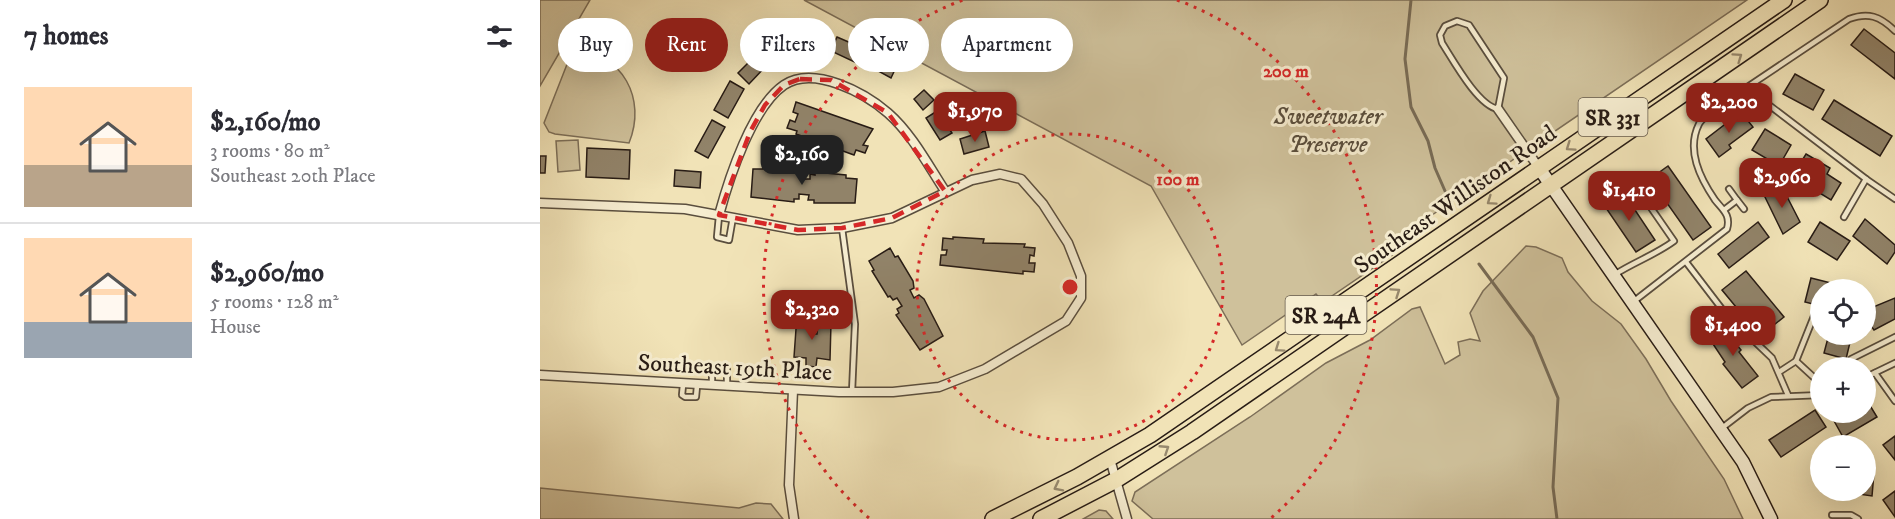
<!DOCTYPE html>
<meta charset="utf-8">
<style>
body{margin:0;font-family:"IM FELL DW Pica",serif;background:#f7f7f7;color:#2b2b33;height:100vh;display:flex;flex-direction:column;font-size:22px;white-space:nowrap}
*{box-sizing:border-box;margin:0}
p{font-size:20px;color:#7c7c81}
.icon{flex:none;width:33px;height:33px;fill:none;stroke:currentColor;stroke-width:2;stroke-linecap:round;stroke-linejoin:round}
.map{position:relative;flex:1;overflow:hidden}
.details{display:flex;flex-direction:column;background:#fff;width:540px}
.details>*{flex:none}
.guide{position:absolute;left:18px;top:18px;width:570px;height:54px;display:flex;gap:12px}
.fabs{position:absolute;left:1270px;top:279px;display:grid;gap:12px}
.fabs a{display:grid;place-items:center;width:66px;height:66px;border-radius:50%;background:#fff;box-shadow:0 6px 24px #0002;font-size:30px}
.price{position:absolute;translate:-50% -51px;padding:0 14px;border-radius:12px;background:#8f2418;color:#fff;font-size:20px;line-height:39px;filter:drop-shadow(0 2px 3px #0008)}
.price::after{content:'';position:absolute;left:50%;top:36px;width:18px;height:14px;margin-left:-9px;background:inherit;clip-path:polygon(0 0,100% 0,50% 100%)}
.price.current{background:#222;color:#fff}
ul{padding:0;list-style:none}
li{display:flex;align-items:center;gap:18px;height:150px;padding:0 24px}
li+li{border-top:2px solid #e1e1e2}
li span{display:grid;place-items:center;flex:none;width:168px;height:120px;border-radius:0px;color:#555}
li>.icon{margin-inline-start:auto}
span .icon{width:72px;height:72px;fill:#fffc;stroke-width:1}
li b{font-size:26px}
h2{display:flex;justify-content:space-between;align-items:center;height:72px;padding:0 24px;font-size:26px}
.pill{padding:0 21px;border-radius:27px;background:#fff;box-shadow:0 6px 24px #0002;font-size:21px;line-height:54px}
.pill.current{background:#8f2418;color:#fff}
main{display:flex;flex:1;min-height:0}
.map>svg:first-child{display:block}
</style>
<main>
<section class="details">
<h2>7 homes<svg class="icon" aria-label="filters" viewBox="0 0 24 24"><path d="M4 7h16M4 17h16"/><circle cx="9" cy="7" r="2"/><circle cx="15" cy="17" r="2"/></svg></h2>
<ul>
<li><span style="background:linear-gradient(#ffd9b3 65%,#b9a48a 0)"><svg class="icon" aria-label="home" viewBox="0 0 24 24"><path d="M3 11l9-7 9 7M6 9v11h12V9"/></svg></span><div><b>$2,160/mo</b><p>3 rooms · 80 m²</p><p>Southeast 20th Place</p></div></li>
<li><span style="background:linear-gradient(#ffd9b3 70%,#9aa5b1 0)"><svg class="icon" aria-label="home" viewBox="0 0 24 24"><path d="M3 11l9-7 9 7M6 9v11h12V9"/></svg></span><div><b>$2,960/mo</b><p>5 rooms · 128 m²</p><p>House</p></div></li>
</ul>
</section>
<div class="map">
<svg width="1355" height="519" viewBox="0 0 1355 519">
<rect width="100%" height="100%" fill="#f1e3b7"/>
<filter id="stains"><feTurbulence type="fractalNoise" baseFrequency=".00333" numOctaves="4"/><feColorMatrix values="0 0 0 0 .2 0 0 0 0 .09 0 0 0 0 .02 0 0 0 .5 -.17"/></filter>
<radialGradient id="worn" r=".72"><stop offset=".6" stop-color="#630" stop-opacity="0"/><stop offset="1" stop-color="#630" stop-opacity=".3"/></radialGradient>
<g fill="#cfc19b" stroke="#7c6e58" stroke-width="1.5">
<polygon points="0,0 50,0 0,86"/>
<polygon points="264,0 1207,0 854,241 855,253 783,302 776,294 702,345 611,186"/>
<path d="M33,49C83,53 107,99 89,143L15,134L9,132L4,123Z"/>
<polygon points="38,140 40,170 18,172 16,141"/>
<polygon points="986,246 996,247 1022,258 1028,272 1052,301 1081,324 1106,359 1131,401 1184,479 1203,519 613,519 592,501 595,492 710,417 786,363 830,340 872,309 880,307 905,364 920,355 918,342 930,339 940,341 930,313 943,291"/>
<polygon points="0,488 199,508 216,503 231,504 243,519 0,519"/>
<polygon points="559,510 566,511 573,519 543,519"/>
</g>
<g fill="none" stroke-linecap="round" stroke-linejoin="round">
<g stroke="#786b55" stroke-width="3">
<polyline points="871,0 865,59 871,107 888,141 895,168 912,207"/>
<polyline points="939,264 993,337 1018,398 1013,487 1017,519"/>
</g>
</g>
<g fill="#918369" stroke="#281c15" stroke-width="1.5">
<polygon points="1324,29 1355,53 1355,79 1311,45"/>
<polygon points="260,36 284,36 284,52 260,51"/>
<polygon points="297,37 327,50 321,65 291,51"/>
<polygon points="246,38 252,52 231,61 225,47"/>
<polygon points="336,52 358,63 351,78 329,66"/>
<polygon points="215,56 225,67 209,84 198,73"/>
<polygon points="1255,74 1284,90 1273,110 1243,94"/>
<polygon points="190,81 204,89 188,118 174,110"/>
<polygon points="384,90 394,100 383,110 374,99"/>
<polygon points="1294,100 1352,136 1340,156 1282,119"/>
<polygon points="256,102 333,129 323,145 328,146 325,153 316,150 314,155 256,134 257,131 247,128 250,120 255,122 258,114 253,112"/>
<polygon points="397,111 412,133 400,140 386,118"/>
<polygon points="1201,112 1213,127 1189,145 1191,148 1179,157 1166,139"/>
<polygon points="172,120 185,127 168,158 155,151"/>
<polygon points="1225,129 1251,145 1239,166 1212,150"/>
<polygon points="445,131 449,147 424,154 420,139"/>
<polygon points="47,148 90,150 89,179 46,177"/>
<polygon points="1266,154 1290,168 1287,174 1301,183 1291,200 1265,184 1268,179 1255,172"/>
<polygon points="0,156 6,156 5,173 0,173"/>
<polygon points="1128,166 1171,227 1153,240 1110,179"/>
<polygon points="223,167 257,169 256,173 261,173 261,179 270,179 270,174 275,175 275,172 306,175 306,178 317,179 315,203 274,203 274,200 268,200 269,195 259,194 259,199 254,199 254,202 211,197 213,169 223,169"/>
<polygon points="135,170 161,172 160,188 134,186"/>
<polygon points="1240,183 1260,222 1243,234 1224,195"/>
<polygon points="1083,192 1115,240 1096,252 1064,205"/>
<polygon points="1325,219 1355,245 1355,252 1347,264 1313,236"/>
<polygon points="1218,222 1229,237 1189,268 1178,254"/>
<polygon points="1280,222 1310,241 1297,260 1268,242"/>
<polygon points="413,237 444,239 443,243 485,244 484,247 495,248 494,256 490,255 489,263 495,263 494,272 483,271 483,274 400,265 401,255 406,255 407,250 402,250 403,238 413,239"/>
<polygon points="350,248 355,257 358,256 373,281 374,288 370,290 374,298 379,295 384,299 403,336 380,350 356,315 359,313 357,309 362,306 357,298 353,300 350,296 348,297 332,271 334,270 329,261"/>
<polygon points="1206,271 1244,317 1220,336 1182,290"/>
<polygon points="1271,278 1303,286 1302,290 1281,290 1281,306 1265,302"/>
<polygon points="1355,298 1355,319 1334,330 1326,319 1326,310"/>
<polygon points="257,315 268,316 267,322 271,323 271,334 277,334 278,322 291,323 290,360 277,358 276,367 266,366 266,358 254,357"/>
<polygon points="1186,325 1195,337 1192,339 1201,350 1199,352 1218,376 1202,388 1183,364 1185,362 1169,338"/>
<polygon points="1289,334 1312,334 1306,359 1284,353"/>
<polygon points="1326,399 1337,417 1303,437 1293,419 1304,412 1326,412"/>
<polygon points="1275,410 1286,427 1241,457 1229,440"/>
<polygon points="1355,436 1355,460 1343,445"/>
<polygon points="1326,471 1334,473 1332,496 1291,490 1326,490"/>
<polygon points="1355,491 1355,517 1343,500"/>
</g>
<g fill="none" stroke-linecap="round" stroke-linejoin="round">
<defs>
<g id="lane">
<path d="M917,21L929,25L964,78L958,109C938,106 913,60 902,43L900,35L905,26Z"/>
<polyline points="1208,89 1326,179"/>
<polyline points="1197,200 1204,209"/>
<polyline points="1184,210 1197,200 1189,189"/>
<polyline points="179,216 177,237 189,240 193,217"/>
<polyline points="1304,217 1326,179 1355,199"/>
<polyline points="302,228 315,324 312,392"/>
<polyline points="1146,262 1185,313 1232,358 1248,395"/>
<path d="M1074,275C1094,262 1115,255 1134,241L1098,189"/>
<path d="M1093,302L1187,229C1191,215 1183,210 1175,200C1160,178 1146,150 1159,124C1162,118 1171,113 1176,108L1309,19C1328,12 1340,16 1355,31"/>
<polyline points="1274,316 1256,361 1281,384"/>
<polyline points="1310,368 1311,359 1355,337"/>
<polyline points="1239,372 1256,361"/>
<polyline points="1335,373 1355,401"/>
<polyline points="1326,377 1355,363"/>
<polyline points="172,384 172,369 187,369 187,387"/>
<polyline points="143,385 142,395 145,397 156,397 157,386"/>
<polyline points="1182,428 1208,408 1231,397 1281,395"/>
<polyline points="1292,515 1311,515 1318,519"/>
</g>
<g id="street">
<polyline points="958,109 999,168"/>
<polyline points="0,203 145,209 258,230 302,228 352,218 432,180 460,174 481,179 503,204 528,243 541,276 541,298 526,321 445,369 399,387 353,392 299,392 0,375"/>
<path d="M179,215C189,178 212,107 244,85C274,65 325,93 348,113C372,134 388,165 405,191"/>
<polyline points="253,390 249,485 254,519"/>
<polyline points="570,459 587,519"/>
</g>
<polyline id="secondary" points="999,168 1203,462 1231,519"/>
<g id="highway">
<polyline points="453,519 537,477 610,435 1244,0"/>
<polyline points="501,519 576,480 652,432 1280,0"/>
</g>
</defs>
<use href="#lane" stroke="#5a4e3e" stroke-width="8"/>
<use href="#street" stroke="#5a4e3e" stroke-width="11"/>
<use href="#secondary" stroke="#281c15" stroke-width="15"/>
<use href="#highway" stroke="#281c15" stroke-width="18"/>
<use href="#lane" stroke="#f6edd0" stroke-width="4.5"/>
<use href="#street" stroke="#f6edd0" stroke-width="8"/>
<use href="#secondary" stroke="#f6edd0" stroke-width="12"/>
<use href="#highway" stroke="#f1e3b7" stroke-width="15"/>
</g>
<defs><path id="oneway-chevron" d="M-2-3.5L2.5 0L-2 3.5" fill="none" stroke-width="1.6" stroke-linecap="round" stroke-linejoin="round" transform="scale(1.5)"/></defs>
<g stroke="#97896e">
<use href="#oneway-chevron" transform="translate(1198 57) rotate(-35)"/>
<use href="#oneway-chevron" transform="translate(1030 147) rotate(145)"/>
<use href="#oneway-chevron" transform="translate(951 201) rotate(145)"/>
<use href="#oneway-chevron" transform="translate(856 292) rotate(-34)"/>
<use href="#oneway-chevron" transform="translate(739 348) rotate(145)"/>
<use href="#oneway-chevron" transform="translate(625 449) rotate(-33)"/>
<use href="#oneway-chevron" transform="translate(518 487) rotate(153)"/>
</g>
<path fill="none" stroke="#d62828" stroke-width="4.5" stroke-dasharray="12 8" stroke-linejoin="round" d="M260,79L291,80L348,113L405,191L352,218L302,228L258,230L179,215L210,132L225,105L244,85Z"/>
<g fill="none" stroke="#d62828" stroke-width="3" stroke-dasharray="3 6">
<circle cx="530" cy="287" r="153"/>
<path d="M329 518A306 306 0 0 1 423 0M637 0A306 306 0 0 1 731 518"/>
</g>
<g text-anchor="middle" stroke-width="6" stroke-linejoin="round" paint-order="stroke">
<g fill="#f6edd0" stroke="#665b4d" stroke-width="1.5">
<rect x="1038.5" y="98" width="69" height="38" rx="4.5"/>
<rect x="745.5" y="296" width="81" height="38" rx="4.5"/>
</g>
<g font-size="22" font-weight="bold" fill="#281c15">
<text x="1073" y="125">SR 331</text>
<text x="786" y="323">SR 24A</text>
</g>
<g font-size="24" font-style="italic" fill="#5a4e3d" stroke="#f6edd0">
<text x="788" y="124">Sweetwater<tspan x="788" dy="28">Preserve</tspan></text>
</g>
<g font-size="24" fill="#281c15" stroke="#f6edd0">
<text transform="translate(915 199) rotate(-35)" y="8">Southeast Williston Road</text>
<text transform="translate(195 367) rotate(3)" y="8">Southeast 19th Place</text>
</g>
</g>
<circle cx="530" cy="287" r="9" fill="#d62828" stroke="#f6edd0" stroke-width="3"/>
<g font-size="18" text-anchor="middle" font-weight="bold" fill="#d62828" stroke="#f6edd0" stroke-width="6" stroke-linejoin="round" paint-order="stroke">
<text x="746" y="77">200 m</text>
<text x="638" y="185">100 m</text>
</g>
<rect width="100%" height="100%" filter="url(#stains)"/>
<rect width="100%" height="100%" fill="url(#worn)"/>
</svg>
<div class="fabs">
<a><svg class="icon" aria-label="locate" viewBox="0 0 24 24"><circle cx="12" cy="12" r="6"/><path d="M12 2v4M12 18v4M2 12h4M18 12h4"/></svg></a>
<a>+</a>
<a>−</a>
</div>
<b class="price" style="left:1189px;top:134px">$2,200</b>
<b class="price" style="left:435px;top:143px">$1,970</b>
<b class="price current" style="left:262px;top:186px">$2,160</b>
<b class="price" style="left:1242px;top:209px">$2,960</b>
<b class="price" style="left:1089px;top:222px">$1,410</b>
<b class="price" style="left:272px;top:341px">$2,320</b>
<b class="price" style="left:1193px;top:357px">$1,400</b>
<div class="guide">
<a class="pill">Buy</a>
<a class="pill current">Rent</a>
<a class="pill">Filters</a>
<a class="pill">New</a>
<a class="pill">Apartment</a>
</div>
</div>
</main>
